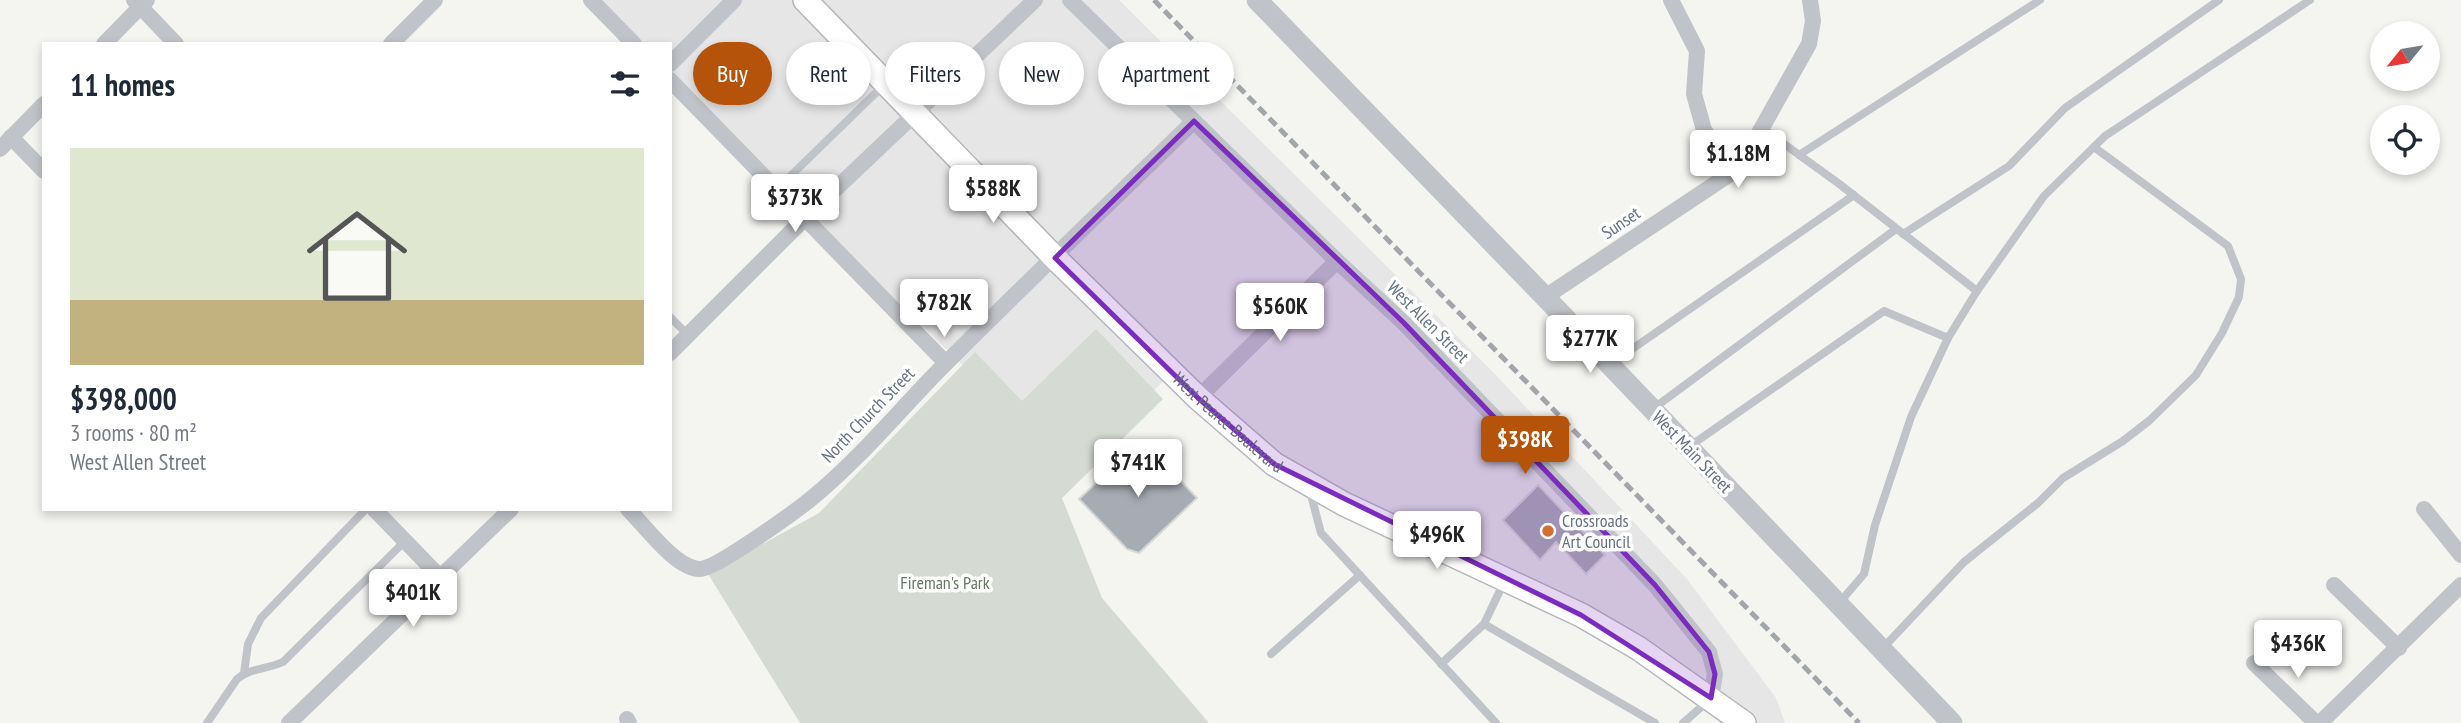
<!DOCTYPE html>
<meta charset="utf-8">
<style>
body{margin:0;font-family:"PT Sans Narrow",sans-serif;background:#f2f2f3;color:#1f2937;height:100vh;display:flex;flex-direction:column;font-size:26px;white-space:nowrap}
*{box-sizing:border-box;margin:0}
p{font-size:23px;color:#747a83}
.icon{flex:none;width:38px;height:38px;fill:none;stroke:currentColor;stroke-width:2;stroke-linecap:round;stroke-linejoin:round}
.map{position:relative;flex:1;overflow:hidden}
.panel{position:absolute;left:42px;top:42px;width:630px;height:469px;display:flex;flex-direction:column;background:#fff;border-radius:0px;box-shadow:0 4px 10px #0003}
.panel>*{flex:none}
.guide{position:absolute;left:693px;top:42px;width:665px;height:63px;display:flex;gap:14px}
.needle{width:46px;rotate:240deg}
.buttons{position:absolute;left:2370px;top:21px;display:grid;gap:14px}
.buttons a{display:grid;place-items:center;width:70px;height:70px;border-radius:50%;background:#fff;box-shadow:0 4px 10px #0003;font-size:35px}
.price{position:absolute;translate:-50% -60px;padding:0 16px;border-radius:7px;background:#fff;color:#222;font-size:23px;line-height:46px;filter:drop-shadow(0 2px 4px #0008)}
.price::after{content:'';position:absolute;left:50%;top:42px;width:21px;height:16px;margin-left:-10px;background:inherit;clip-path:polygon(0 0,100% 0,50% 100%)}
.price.on{background:#b45309;color:#fff}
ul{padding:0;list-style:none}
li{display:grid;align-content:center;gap:14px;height:371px;padding:0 28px}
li+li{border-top:2px solid #e0e1e3}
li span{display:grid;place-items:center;height:217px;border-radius:0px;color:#555}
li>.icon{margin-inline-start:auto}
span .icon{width:126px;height:126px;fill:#fffc;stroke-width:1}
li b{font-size:30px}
h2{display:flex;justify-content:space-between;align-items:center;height:84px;padding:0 28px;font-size:30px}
.chip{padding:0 24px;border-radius:32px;background:#fff;box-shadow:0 4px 10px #0003;font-size:24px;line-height:63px}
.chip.on{background:#b45309;color:#fff}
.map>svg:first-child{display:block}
</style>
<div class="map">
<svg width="2461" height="723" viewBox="0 0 2461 723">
<rect width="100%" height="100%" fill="#f4f5f1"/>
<polygon fill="#e5e6e5" points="587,0 1119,0 1492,371 1687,579 1776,698 1785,723 1728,723 1581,615 1344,504 1172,372 1076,471 953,356 670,80 670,44 633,44"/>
<polygon fill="#d5dbd3" points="1096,329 1163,399 1062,498 1102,598 1209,723 800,723 708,574 819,513 975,352 1022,401"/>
<g fill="#a7acb3" stroke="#d6d6d4" stroke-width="2">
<polygon points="1145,443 1197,498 1139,553 1127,549 1079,499 1116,464 1119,467"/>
<polygon points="1538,485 1605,555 1586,574 1556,542 1540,560 1503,520"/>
</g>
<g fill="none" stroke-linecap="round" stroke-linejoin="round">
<defs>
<g id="secondary">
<path id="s1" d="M805,0L1055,258L1198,398L1274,464L1344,504L1581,615L1638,648L1744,723"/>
</g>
</defs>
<use href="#secondary" stroke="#b3b6bb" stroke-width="26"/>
<g stroke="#c0c3c7" stroke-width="8">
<polyline points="1762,128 1838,183 1977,291"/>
<polyline points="1799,155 2040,0"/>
<polyline points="777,189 885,84"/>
<polyline points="1903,234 2009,166 2065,108 2219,0"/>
<polyline points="670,317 688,335"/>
<polyline points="1612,363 1854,195"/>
<polyline points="1654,408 1896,229"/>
<polyline points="1690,446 1884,311 1948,338"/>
<polyline points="1310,491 1321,533 1496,723"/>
<polyline points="1504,582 1484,624 1655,723"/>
<polyline points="1840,602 1864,574 1875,525 1911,417 1948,338 1977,291 2044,196 2105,136 2310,0"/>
<polyline points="1883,648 1964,562 2038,503 2063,478 2123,441 2150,420 2196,375 2222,333 2239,297 2241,279 2228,246 2094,147"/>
<polyline points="1271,654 1360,575"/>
<polyline points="1441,664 1484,624"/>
<polyline points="244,673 248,644 261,618 366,509"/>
<path d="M207,723L237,679C250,668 268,669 283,662L405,541"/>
<polyline points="1683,723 1707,702"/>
</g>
<g stroke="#c0c3c7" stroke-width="16">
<polyline points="134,0 176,44"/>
<polyline points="591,0 634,44"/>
<polyline points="1070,0 1337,261 1403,322 1655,585 1709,652 1715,674 1711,698"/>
<polyline points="1671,0 1697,51 1694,94 1704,130 1733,172"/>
<polyline points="104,44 147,0"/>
<polyline points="391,44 435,0"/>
<polyline points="670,64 734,0"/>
<polyline points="670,80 946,363"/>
<polyline points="11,137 44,171"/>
<polyline points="0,149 44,104"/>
<polyline points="1545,297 1733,172 1750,149 1809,44 1813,21 1810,0"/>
<polyline points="670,353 805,218 1035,0"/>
<polyline points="1198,398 1337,261"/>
<polyline points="374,509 440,577"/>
<path d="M628,509C645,526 676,569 700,569C716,569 796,511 812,498C861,458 902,407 947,362C1028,281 1112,201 1194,121"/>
<polyline points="2424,509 2461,555"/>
<polyline points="2334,585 2399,648"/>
<polyline points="2254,663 2316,723"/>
<polyline points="627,719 629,723"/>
<polyline points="289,723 511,509"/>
<polyline points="2320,723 2461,585"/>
</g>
<polyline stroke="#c0c3c7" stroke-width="21" points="1257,0 1545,297 1952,723"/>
<use href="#secondary" stroke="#fff" stroke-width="23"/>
<polyline stroke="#a2a6ab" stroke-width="5" stroke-dasharray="10 5" stroke-linecap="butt" points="1154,0 1859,723"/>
</g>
<path fill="#7b2cbf" fill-opacity="0.2" stroke="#7b2cbf" stroke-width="5" stroke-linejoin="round" d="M1194,121L1403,322L1655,585L1709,652L1715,674L1711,698L1581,615L1274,464L1198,398L1055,258Z"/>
<circle fill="#d36e33" stroke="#fff" stroke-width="2.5" cx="1548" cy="531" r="7"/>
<g text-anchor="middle" stroke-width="7" stroke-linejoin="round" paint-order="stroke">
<g font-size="18" fill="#667180" stroke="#fff">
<text transform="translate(1621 223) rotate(-34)" y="6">Sunset</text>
<text transform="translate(1428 322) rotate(45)" y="6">West Allen Street</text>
<text transform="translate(868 415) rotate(-46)" y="6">North Church Street</text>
<text dy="6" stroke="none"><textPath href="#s1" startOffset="598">West Pearce Boulevard</textPath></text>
<text transform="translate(1692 452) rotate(46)" y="6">West Main Street</text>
</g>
<g font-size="18" fill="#667180" stroke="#fff" text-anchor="start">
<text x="1562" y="527">Crossroads<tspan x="1562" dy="21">Art Council</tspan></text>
</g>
<g font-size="18" fill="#667865" stroke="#fff">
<text x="945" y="589">Fireman's Park</text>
</g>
</g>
</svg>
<div class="buttons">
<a><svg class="needle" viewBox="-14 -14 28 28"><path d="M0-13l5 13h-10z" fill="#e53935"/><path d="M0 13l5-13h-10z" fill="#747a83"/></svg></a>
<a><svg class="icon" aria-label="locate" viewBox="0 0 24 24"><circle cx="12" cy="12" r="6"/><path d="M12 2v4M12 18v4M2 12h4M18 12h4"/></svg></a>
</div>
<b class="price" style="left:1738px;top:190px">$1.18M</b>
<b class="price" style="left:993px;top:225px">$588K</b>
<b class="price" style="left:795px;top:234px">$373K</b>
<b class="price" style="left:944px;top:339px">$782K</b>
<b class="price" style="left:1280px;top:343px">$560K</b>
<b class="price" style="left:1590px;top:375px">$277K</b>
<b class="price on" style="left:1525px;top:476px">$398K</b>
<b class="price" style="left:1138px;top:499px">$741K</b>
<b class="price" style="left:1437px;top:571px">$496K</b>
<b class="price" style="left:413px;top:629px">$401K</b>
<b class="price" style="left:2298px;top:680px">$436K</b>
<div class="guide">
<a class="chip on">Buy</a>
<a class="chip">Rent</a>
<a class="chip">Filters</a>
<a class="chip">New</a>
<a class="chip">Apartment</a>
</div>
<section class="panel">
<h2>11 homes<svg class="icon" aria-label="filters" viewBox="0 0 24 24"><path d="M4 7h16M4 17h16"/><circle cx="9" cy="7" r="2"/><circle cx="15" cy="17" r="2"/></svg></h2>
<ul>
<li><span style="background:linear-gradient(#dfe7d0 70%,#c2b280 0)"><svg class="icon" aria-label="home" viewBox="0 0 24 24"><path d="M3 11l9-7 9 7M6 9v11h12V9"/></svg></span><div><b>$398,000</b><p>3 rooms · 80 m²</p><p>West Allen Street</p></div></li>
</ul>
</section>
</div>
